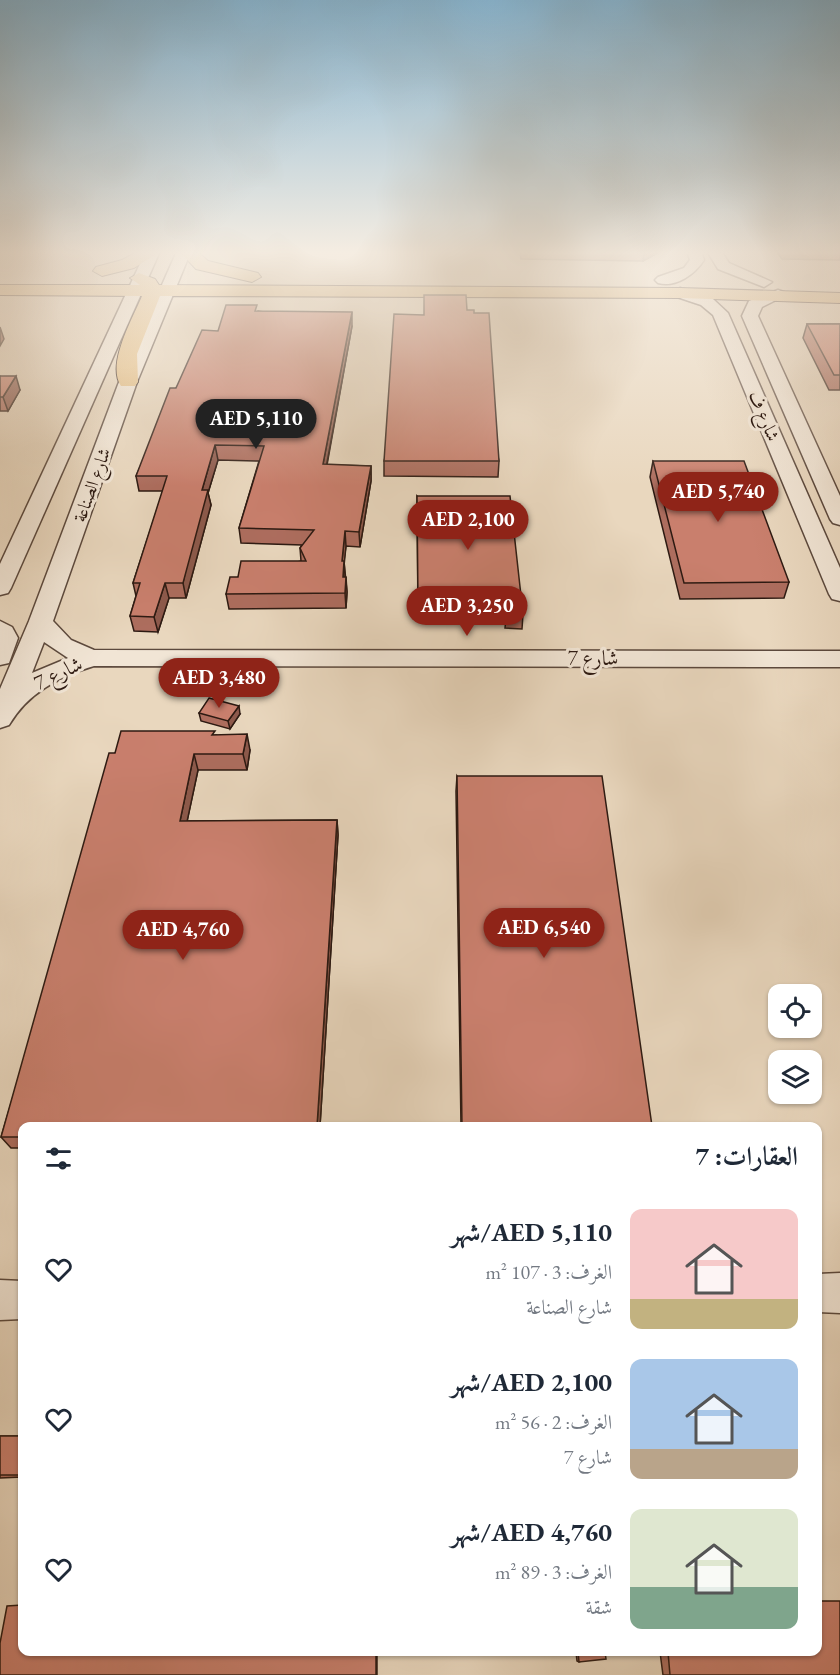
<!DOCTYPE html>
<html lang="ar">
<meta charset="utf-8">
<style>
body{margin:0;font-family:"EB Garamond",Amiri,serif;background:#f2f2f3;color:#1f2937;direction:rtl;height:100vh;display:flex;flex-direction:column;font-size:22px;white-space:nowrap}
*{box-sizing:border-box;margin:0}
p{font-size:20px;color:#747a83}
.icon{flex:none;width:33px;height:33px;fill:none;stroke:currentColor;stroke-width:2;stroke-linecap:round;stroke-linejoin:round}
.map{position:relative;flex:1;overflow:hidden;direction:ltr}
.side{position:absolute;left:18px;top:1122px;width:804px;height:534px;display:flex;flex-direction:column;background:#fff;border-radius:12px;box-shadow:0 2px 4px #0004;direction:rtl}
.side>*{flex:none}
.tools{position:absolute;left:768px;top:984px;display:grid;gap:12px}
.tools a{display:grid;place-items:center;width:54px;height:54px;border-radius:12px;background:#fff;box-shadow:0 2px 4px #0004;font-size:30px}
.price{position:absolute;translate:-50% -51px;padding:0 14px;border-radius:21px;background:#8f2418;color:#fff;font-size:20px;line-height:39px;filter:drop-shadow(0 2px 3px #0008)}
.price::after{content:'';position:absolute;left:50%;top:36px;width:18px;height:14px;margin-left:-9px;background:inherit;clip-path:polygon(0 0,100% 0,50% 100%)}
.price.on{background:#222;color:#fff}
ul{padding:0;list-style:none}
li{display:flex;align-items:center;gap:18px;height:150px;padding:0 24px}
li span{display:grid;place-items:center;flex:none;width:168px;height:120px;border-radius:12px;color:#555}
li>.icon{margin-inline-start:auto}
span .icon{width:72px;height:72px;fill:#fffc;stroke-width:1}
li b{font-size:26px}
h2{display:flex;justify-content:space-between;align-items:center;height:72px;padding:0 24px;font-size:26px}
.map>svg:first-child{display:block}
</style>
<div class="map">
<svg width="840" height="1675" viewBox="0 0 840 1675">
<rect width="100%" height="100%" fill="#e9d7be"/>
<filter id="stains"><feTurbulence type="fractalNoise" baseFrequency=".00333" numOctaves="4"/><feColorMatrix values="0 0 0 0 .2 0 0 0 0 .09 0 0 0 0 .02 0 0 0 .5 -.17"/></filter>
<radialGradient id="worn" r=".72"><stop offset=".6" stop-color="#630" stop-opacity="0"/><stop offset="1" stop-color="#630" stop-opacity=".3"/></radialGradient>
<g fill="none" stroke-linecap="round" stroke-linejoin="round">
<defs>
<g id="minor">
<polygon points="146,251 160,251 11,588 8,593 0,595 0,564"/>
<path d="M177,251H191L137,382L53,621L71,640L94,650L840,651V667L94,666C58,677 28,693 9,725L0,728V689L29,621L119,382ZM44,642L68,658L32,673Z"/>
<path d="M687,251H701L704,260C695,274 676,288 658,283L655,280L658,277L684,268L690,260Z"/>
<polygon points="707,251 721,251 729,263 772,282 764,287 718,269"/>
<polygon points="680,288 713,299 728,313 840,568 840,601 832,599 829,594 713,315 701,305 674,296 672,293"/>
<polygon points="778,290 784,292 786,295 762,307 758,316 840,496 840,525 833,523 830,519 742,316 749,301"/>
<polygon points="0,621 12,627 18,638 9,663 0,665"/>
<polygon points="840,1273 840,1313 818,1312 818,1274"/>
<polygon points="0,1280 22,1281 22,1319 0,1320"/>
</g>
<g id="major">
<polygon points="139,251 161,251 134,268 102,276 93,271 96,267 122,260"/>
<polygon points="179,251 197,251 208,261 258,273 261,277 252,282 196,269"/>
<path d="M139,273L155,279L159,285L680,288L840,293V303L680,298L160,296L137,354L138,382L135,386H121C106,364 133,318 142,296L0,295V285H140L130,278Z"/>
</g>
</defs>
<use href="#minor" stroke="#5c493d" stroke-width="3"/>
<use href="#major" stroke="#2d1a12" stroke-width="2"/>
<use href="#minor" fill="#f1e5d5" fill-rule="evenodd"/>
<use href="#major" fill="#e4bc7f" fill-rule="evenodd"/>
</g>
<g fill="#ad6d5e" stroke="#2d1a12" stroke-width="1.5">
<polygon points="520,251 661,251 643,261 521,259"/>
<polygon points="770,251 840,251 840,260 782,259 777,252"/>
<polygon points="467,310 499,461 498,477 384,476 384,461 424,315"/>
<polygon points="258,311 352,326 327,465 371,466 371,481 360,547 346,546 344,561 347,592 346,608 229,609 226,594 238,577 301,561 300,548 302,545 241,543 239,528 259,461 218,460 208,493 211,505 186,598 169,598 158,632 134,631 130,616 136,596 133,583 163,491 139,491 136,476 176,388 218,331"/>
<polygon points="807,324 840,324 840,390 829,390 803,338"/>
<polygon points="0,376 20,390 8,411 0,411"/>
<polygon points="653,461 789,582 784,598 680,599 650,477"/>
<polygon points="417,496 523,614 522,629 505,628 506,618 418,619"/>
<polygon points="199,713 240,714 230,729 201,721"/>
<polygon points="216,735 250,750 247,770 198,770 187,821 337,820 338,835 320,1126 22,1126 22,1148 11,1148 1,1137 115,753"/>
<polygon points="457,776 652,1126 461,1126 456,791"/>
<polygon points="0,1436 22,1436 22,1477 0,1478"/>
<polygon points="576,1652 605,1652 579,1662 577,1661"/>
<polygon points="660,1652 818,1652 840,1675 663,1675"/>
</g>
<g fill="#8d594c" stroke="#2d1a12" stroke-width="1.5">
<polygon points="644,251 661,251 643,261"/>
<polygon points="352,312 352,326 324,479 323,464"/>
<polygon points="0,327 4,339 0,346"/>
<polygon points="16,376 20,390 8,411 3,397"/>
<polygon points="215,445 218,460 208,493 211,505 186,598 183,583 202,490"/>
<polygon points="371,466 371,481 360,547 359,532"/>
<polygon points="345,531 346,546 343,576 342,561"/>
<polygon points="344,561 345,576 344,592 343,577"/>
<polygon points="346,577 347,592 346,608 345,593"/>
<polygon points="165,583 169,598 158,632 154,617"/>
<polygon points="239,706 240,714 230,729 228,721"/>
<polygon points="247,734 250,750 247,770 243,754"/>
<polygon points="194,754 198,770 184,836 180,821"/>
<polygon points="337,820 338,835 320,1126 317,1126"/>
<rect x="376" y="1652" width="1" height="23"/>
</g>
<g fill="#c97f6d" stroke="#2d1a12" stroke-width="1.5">
<polygon points="424,295 466,295 467,310 474,310 474,313 489,313 499,461 384,461 394,314 424,315"/>
<polygon points="226,305 257,305 255,311 352,312 323,464 371,466 359,532 345,531 342,561 344,561 343,577 346,577 345,593 226,594 230,577 238,577 241,561 306,561 300,548 314,530 239,528 264,446 215,445 202,490 208,490 183,583 165,583 154,617 130,616 140,583 133,583 167,476 136,476 170,388 176,388 202,330 218,331"/>
<polygon points="807,324 840,324 840,375 834,375"/>
<polygon points="0,376 16,376 3,397 0,397"/>
<polygon points="653,461 744,461 789,582 684,583"/>
<polygon points="417,496 510,496 523,614 506,613 507,603 418,603"/>
<polygon points="209,698 239,706 228,721 199,713"/>
<polygon points="121,731 215,731 212,735 247,734 243,754 194,754 180,821 337,820 317,1126 22,1126 22,1137 1,1137 109,753 115,753"/>
<polygon points="457,776 602,776 652,1126 462,1126"/>
<rect x="0" y="1436" width="22" height="39"/>
<polygon points="818,1601 840,1601 840,1675 670,1675 668,1652 818,1652"/>
<polygon points="22,1605 22,1652 376,1652 376,1675 0,1675 0,1643 7,1606"/>
<polygon points="578,1652 605,1652 606,1659 579,1662"/>
</g>
<linearGradient id="sky" x2="0" y2="1"><stop stop-color="#87b6d3"/><stop offset="0.52" stop-color="#f5ede2"/><stop offset="1" stop-color="#f5ede2" stop-opacity="0"/></linearGradient>
<rect width="840" height="486" fill="url(#sky)"/>
<g text-anchor="middle" stroke-width="6" stroke-linejoin="round" paint-order="stroke">
<g font-size="18" fill="#2d1a12" stroke="#f1e5d5">
<text transform="translate(764 416) rotate(67)" y="6">شارع ف</text>
<text transform="translate(92 485) rotate(-70)" y="6">شارع الصناعة</text>
</g>
<g font-size="21" fill="#2d1a12" stroke="#f1e5d5">
<text x="593" y="665">شارع 7</text>
<text transform="translate(58 673) rotate(-25)" y="7">شارع 7</text>
</g>
</g>
<rect width="100%" height="100%" filter="url(#stains)"/>
<rect width="100%" height="100%" fill="url(#worn)"/>
</svg>
<div class="tools">
<a><svg class="icon" aria-label="locate" viewBox="0 0 24 24"><circle cx="12" cy="12" r="6"/><path d="M12 2v4M12 18v4M2 12h4M18 12h4"/></svg></a>
<a><svg class="icon" aria-label="layers" viewBox="0 0 24 24"><path d="M12 4l9 5-9 5-9-5zM3 14l9 5 9-5"/></svg></a>
</div>
<b class="price on" style="left:256px;top:450px">AED 5,110</b>
<b class="price" style="left:718px;top:523px">AED 5,740</b>
<b class="price" style="left:468px;top:551px">AED 2,100</b>
<b class="price" style="left:467px;top:637px">AED 3,250</b>
<b class="price" style="left:219px;top:709px">AED 3,480</b>
<b class="price" style="left:544px;top:959px">AED 6,540</b>
<b class="price" style="left:183px;top:961px">AED 4,760</b>
<section class="side">
<h2>العقارات: 7<svg class="icon" aria-label="filters" viewBox="0 0 24 24"><path d="M4 7h16M4 17h16"/><circle cx="9" cy="7" r="2"/><circle cx="15" cy="17" r="2"/></svg></h2>
<ul>
<li><span style="background:linear-gradient(#f6c9c9 75%,#c2b280 0)"><svg class="icon" aria-label="home" viewBox="0 0 24 24"><path d="M3 11l9-7 9 7M6 9v11h12V9"/></svg></span><div><b>AED 5,110/شهر</b><p>الغرف: 3 · 107 m²</p><p>شارع الصناعة</p></div><svg class="icon" aria-label="heart" viewBox="0 0 24 24"><path d="M12 20l-8-8c-3-5 5-10 8-4 3-6 11-1 8 4z"/></svg></li>
<li><span style="background:linear-gradient(#a9c7e8 75%,#b9a48a 0)"><svg class="icon" aria-label="home" viewBox="0 0 24 24"><path d="M3 11l9-7 9 7M6 9v11h12V9"/></svg></span><div><b>AED 2,100/شهر</b><p>الغرف: 2 · 56 m²</p><p>شارع 7</p></div><svg class="icon" aria-label="heart" viewBox="0 0 24 24"><path d="M12 20l-8-8c-3-5 5-10 8-4 3-6 11-1 8 4z"/></svg></li>
<li><span style="background:linear-gradient(#dfe7d0 65%,#7fa58c 0)"><svg class="icon" aria-label="home" viewBox="0 0 24 24"><path d="M3 11l9-7 9 7M6 9v11h12V9"/></svg></span><div><b>AED 4,760/شهر</b><p>الغرف: 3 · 89 m²</p><p>شقة</p></div><svg class="icon" aria-label="heart" viewBox="0 0 24 24"><path d="M12 20l-8-8c-3-5 5-10 8-4 3-6 11-1 8 4z"/></svg></li>
</ul>
</section>
</div>
